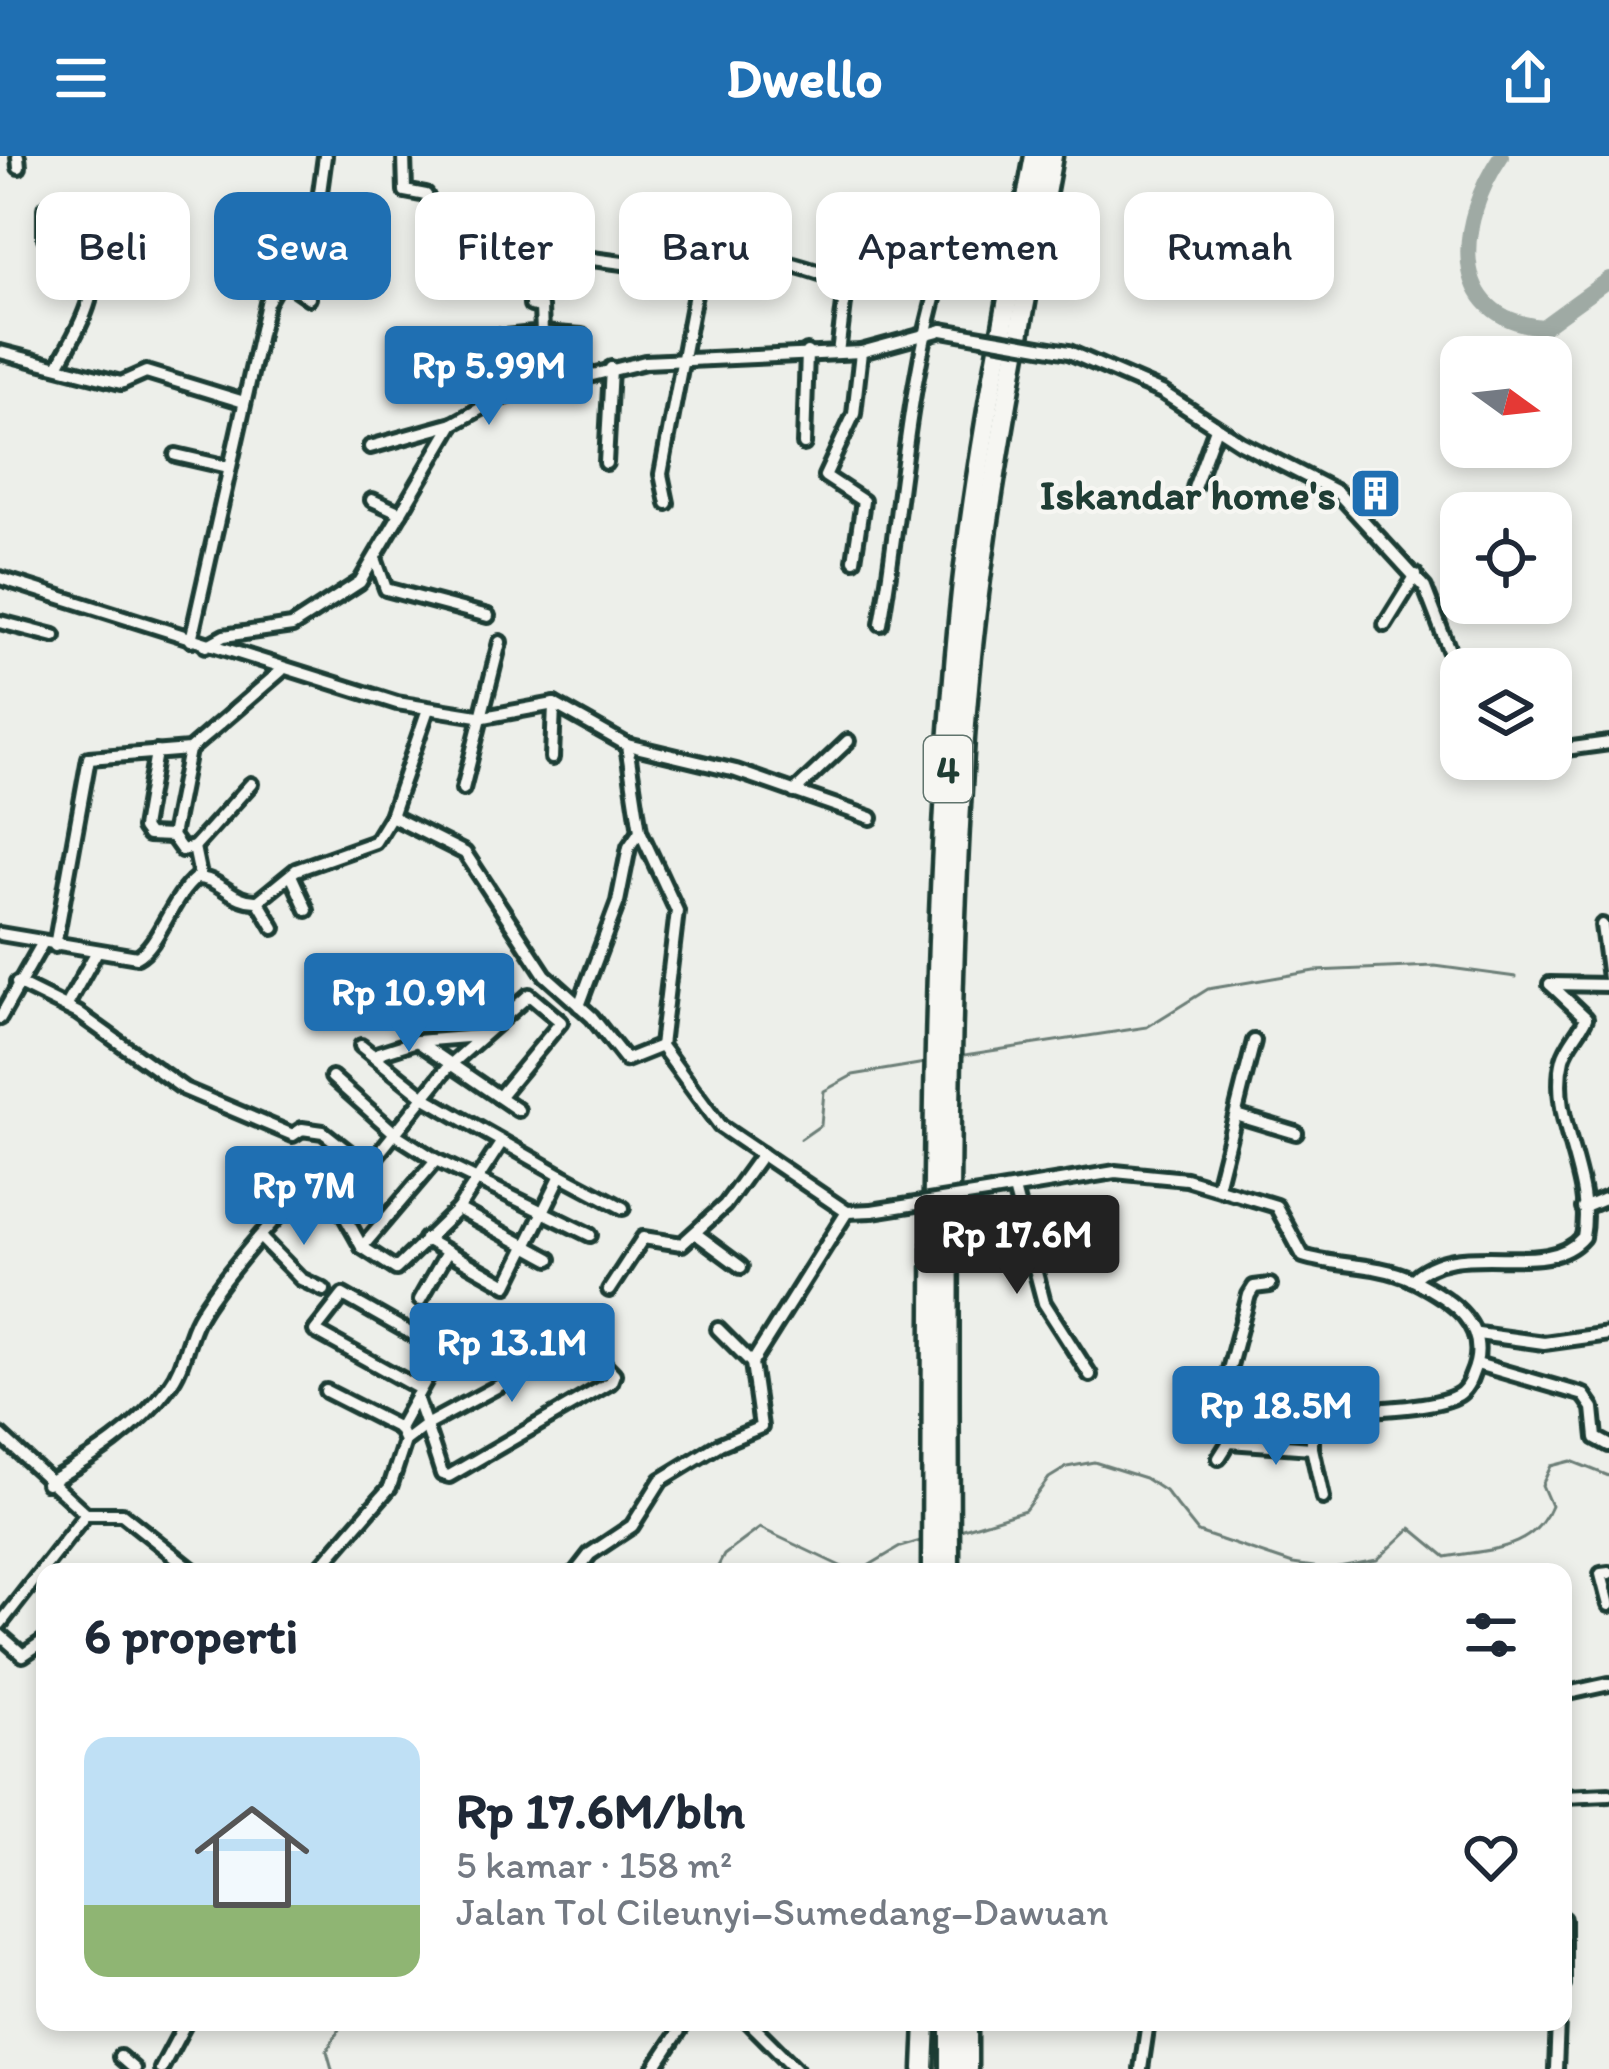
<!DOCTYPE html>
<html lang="id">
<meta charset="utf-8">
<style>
body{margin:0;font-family:Itim,sans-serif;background:#f6f6f7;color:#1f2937;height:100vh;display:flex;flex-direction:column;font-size:45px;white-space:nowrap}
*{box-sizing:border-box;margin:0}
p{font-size:39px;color:#747a83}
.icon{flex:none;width:66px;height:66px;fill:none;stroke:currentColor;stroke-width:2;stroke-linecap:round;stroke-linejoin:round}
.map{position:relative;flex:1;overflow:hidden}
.drawer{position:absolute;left:36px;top:1407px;width:1536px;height:468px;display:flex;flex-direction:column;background:#fff;border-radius:24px;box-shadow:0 6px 18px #0003}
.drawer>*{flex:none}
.hud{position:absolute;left:36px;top:36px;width:1539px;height:108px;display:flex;gap:24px}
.needle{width:78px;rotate:105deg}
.fabs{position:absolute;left:1440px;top:180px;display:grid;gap:24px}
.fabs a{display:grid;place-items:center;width:132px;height:132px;border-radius:24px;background:#fff;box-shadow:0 6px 18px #0003;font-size:60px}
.price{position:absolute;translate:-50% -102px;padding:0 27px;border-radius:12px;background:#1f6fb2;color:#fff;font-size:39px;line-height:78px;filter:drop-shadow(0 3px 6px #0008)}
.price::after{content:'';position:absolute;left:50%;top:72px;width:36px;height:27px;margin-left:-18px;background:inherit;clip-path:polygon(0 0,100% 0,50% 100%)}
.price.active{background:#222;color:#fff}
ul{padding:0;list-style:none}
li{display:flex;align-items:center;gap:36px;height:300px;padding:0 48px}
li span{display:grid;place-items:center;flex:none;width:336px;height:240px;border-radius:24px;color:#555}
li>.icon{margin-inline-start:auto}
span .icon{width:144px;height:144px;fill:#fffc;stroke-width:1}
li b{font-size:51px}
h2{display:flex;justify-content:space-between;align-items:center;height:144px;padding:0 48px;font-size:51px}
.tag{padding:0 42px;border-radius:24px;background:#fff;box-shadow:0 6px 18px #0003;font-size:42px;line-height:108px}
.tag.active{background:#1f6fb2;color:#fff}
header{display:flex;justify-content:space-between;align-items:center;height:156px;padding:0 48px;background:#1f6fb2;color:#fff;font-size:54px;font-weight:700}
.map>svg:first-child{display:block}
</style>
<header><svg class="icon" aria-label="menu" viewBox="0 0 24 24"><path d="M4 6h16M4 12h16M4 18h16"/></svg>Dwello<svg class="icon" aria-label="share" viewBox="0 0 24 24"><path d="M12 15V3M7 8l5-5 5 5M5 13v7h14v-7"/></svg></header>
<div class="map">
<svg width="1609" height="1913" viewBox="0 0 1609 1913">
<rect width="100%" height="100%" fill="#edefea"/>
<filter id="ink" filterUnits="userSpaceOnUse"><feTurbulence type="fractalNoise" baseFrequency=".00833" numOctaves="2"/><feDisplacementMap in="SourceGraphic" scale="24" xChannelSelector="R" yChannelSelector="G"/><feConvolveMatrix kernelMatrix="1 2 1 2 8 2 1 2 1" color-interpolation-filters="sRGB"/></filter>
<g filter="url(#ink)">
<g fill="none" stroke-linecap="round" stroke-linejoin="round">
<g stroke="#6c7e77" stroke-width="3">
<polyline points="958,900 1147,871 1208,833 1314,815 1435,810 1516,821"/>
<polyline points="801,983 821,969 824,935 853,919 925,907"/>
<path d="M957,1375L1025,1354L1049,1322L1067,1311L1094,1306L1145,1322L1165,1335L1198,1376L1293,1408L1328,1413L1377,1404L1411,1372L1446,1401C1489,1393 1533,1395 1551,1350L1542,1329L1551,1310L1571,1305L1609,1320"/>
<polyline points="715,1416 724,1399 760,1372 853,1416"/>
<polyline points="858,1416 900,1391 924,1384"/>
<polyline points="332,1913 327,1895 343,1866"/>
</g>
<path stroke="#9faaa4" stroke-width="16" d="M1501,0C1459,62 1443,162 1543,171L1609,123"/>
<defs>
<g id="street">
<polyline points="18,0 19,11"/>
<polyline points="404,0 405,35 426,39 432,52 460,51"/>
<path d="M45,52V82L85,90C107,131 77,174 58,210"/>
<polyline points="280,122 309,142"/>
<polyline points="542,177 582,180"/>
<polyline points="496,180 500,242"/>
<polyline points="410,191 542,177 541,151 531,149 531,95 699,117"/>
<polyline points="0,196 121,227 146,216 244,246"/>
<polyline points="1069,196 1162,236 1241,287 1337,336 1425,432 1461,525"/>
<polyline points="804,288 807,196"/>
<polyline points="370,291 453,268"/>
<polyline points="176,299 228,311"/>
<polyline points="606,307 611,212"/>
<polyline points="1194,332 1216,272"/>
<polyline points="372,344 401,357"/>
<path d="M667,347L661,318L699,117C740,85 798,111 842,124L846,131L838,197"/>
<polyline points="854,404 863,345 825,320 854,258 861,196"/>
<polyline points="376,405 386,433 488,460"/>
<polyline points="0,422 397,547 484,561 554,548 627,589 736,615 871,662"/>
<polyline points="0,466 54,480"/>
<path d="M881,468C902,351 906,234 941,118"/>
<polyline points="1385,469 1416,419"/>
<polyline points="191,484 267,147 317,58 325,0"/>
<polyline points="206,490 224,480 292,470 360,426 453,268 500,242 645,206 861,196 942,174"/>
<polyline points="627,589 640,675 677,755 661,890 720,970 847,1056 872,1055"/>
<polyline points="189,594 172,680 182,694 194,691 200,720"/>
<polyline points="1551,595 1609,587"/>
<polyline points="156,596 143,672 148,679 172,680"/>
<polyline points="552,602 554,548"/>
<polyline points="463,633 500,486"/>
<polyline points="794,636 848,585"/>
<polyline points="391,660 465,697 545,819 592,861 626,904 661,890"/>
<polyline points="194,691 251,628"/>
<polyline points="291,719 307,754"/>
<polyline points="258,745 274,772"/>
<polyline points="1602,769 1609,822"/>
<path d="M0,778L137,801C159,790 171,742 196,722C219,721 233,747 258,745L296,714L375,686L391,660L428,553"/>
<polyline points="55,790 89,602 189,594 281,515"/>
<polyline points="17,827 78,857 184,933 293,979 302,973 323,976 369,1012"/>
<polyline points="1550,828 1609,829"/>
<polyline points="579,850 618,746 629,691 640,675"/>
<polyline points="66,851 96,797"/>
<polyline points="0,862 42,788"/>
<polyline points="417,885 518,954"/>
<polyline points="361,890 427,943 561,1019 507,1129 425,1083"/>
<polyline points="373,899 417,885 479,880"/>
<polyline points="332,921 398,980 436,1004 590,1079"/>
<polyline points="1236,959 1296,977"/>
<polyline points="561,1019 623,1052"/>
<polyline points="1217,1031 1254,885"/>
<polyline points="1014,1033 1044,1147 1090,1219"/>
<path d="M992,1036L1115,1016L1186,1023L1276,1050L1303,1100C1338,1111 1376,1107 1411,1123C1451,1143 1493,1170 1472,1219C1469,1228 1465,1236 1456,1240C1419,1259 1244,1264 1227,1221L1249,1139L1254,1131L1270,1129"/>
<polyline points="341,1044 339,1050 362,1091 396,1113 458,1053 501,987"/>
<polyline points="1583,1052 1609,1041"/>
<polyline points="458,1053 550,1103"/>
<polyline points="695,1077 741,1111"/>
<polyline points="261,1082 301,1123 324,1134"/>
<polyline points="362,1091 436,1004"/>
<path d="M1412,1124C1458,1078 1545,1126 1583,1081C1595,1021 1548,963 1563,903C1567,888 1580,876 1586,862L1550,828"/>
<polyline points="609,1134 643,1082 682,1088 725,1049 762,998"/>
<polyline points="420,1144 446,1098"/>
<polyline points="718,1173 752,1207"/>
<polyline points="1478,1178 1544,1187 1609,1178"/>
<polyline points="1477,1208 1584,1239 1593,1252 1596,1282 1609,1289"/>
<polyline points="326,1235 399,1272"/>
<polyline points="1312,1254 1312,1292 1323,1342"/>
<polyline points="0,1279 86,1358 122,1358 195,1416"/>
<path d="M405,1285L426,1269L582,1185L614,1218L611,1226L449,1320L442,1318C434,1292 425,1267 416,1241"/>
<polyline points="1219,1302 1229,1286 1312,1292"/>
<path d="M47,1327C93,1301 138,1273 169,1230C185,1209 186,1184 198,1162C212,1136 282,1048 307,1036C318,1030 331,1039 341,1044L449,910L529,839L561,866L499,941"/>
<polyline points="316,1416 390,1331 405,1285 399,1272 442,1195 343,1139 315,1175 420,1233"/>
<polyline points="576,1416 590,1398 632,1370 661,1324 720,1288 761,1271 752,1207 847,1056"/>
<polyline points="1609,1417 1601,1418 1609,1449"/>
<polyline points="0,1468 86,1358"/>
<polyline points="0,1479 23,1499 45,1484"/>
<polyline points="1563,1538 1609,1528"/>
<polyline points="1563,1641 1609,1639"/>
<polyline points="1563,1763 1563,1829"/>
<polyline points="749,1866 796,1913"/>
<polyline points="120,1901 134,1913"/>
<polyline points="161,1913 186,1866"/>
<polyline points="654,1913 685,1866"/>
<polyline points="1141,1913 1148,1866"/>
<polyline points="1556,1913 1558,1866"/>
</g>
<g id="highway">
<path d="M932,1416C934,1100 929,780 959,465C974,309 1006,155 1035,0"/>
<path d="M949,1416C948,1139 946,859 964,582C977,386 1017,193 1052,0"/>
<polyline points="951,1866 951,1913"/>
<polyline points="967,1866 967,1913"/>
<polyline points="924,1913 926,1866"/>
</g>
</defs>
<use href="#street" stroke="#1f3d34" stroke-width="20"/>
<use href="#highway" stroke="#1f3d34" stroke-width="27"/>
<use href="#street" stroke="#f6f6f2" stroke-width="10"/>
<use href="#highway" stroke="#f6f6f2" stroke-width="18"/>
<defs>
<g id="street-bridge">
<polyline points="942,174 1069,196"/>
<polyline points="872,1055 992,1036"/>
</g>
</defs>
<use href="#street-bridge" stroke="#1f3d34" stroke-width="20" stroke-linecap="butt"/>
<use href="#street-bridge" stroke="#f6f6f2" stroke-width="10"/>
</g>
</g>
<defs>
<symbol id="building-square" viewBox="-11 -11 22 22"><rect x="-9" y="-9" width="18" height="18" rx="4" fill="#1f6fb2" stroke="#f6f6f2"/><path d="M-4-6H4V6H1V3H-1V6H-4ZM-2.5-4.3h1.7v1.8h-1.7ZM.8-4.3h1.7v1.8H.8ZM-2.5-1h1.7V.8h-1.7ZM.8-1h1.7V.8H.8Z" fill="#fff"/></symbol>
</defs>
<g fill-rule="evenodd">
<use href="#building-square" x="1346" y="308" width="59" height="59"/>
</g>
<g text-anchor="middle" stroke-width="9" stroke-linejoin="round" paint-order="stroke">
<rect fill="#f6f6f2" stroke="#60746d" stroke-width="3" x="924" y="580" width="48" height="66" rx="9"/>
<g font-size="39" font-weight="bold" fill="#1f3d34">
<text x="948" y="627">4</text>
</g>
<g font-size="42" font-weight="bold" fill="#1f3d34" stroke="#f6f6f2" text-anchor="end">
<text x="1336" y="353">Iskandar home's</text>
</g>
</g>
</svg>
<div class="fabs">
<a><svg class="needle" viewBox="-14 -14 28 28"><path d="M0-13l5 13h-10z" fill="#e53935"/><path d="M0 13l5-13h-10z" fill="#747a83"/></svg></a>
<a><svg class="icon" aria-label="locate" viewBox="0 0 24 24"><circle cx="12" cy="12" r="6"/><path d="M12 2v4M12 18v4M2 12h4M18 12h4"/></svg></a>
<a><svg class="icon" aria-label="layers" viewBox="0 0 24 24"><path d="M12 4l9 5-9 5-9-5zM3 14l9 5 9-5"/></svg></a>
</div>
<b class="price" style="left:489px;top:272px">Rp 5.99M</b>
<b class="price" style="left:409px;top:899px">Rp 10.9M</b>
<b class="price" style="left:304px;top:1092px">Rp 7M</b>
<b class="price active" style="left:1017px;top:1141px">Rp 17.6M</b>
<b class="price" style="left:512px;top:1249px">Rp 13.1M</b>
<b class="price" style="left:1276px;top:1312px">Rp 18.5M</b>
<div class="hud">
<a class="tag">Beli</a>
<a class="tag active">Sewa</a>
<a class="tag">Filter</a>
<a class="tag">Baru</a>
<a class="tag">Apartemen</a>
<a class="tag">Rumah</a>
</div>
<section class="drawer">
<h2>6 properti<svg class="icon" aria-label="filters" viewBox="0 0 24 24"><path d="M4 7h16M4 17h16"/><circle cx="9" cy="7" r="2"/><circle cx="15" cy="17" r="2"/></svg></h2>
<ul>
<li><span style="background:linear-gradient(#bfe0f5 70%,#8fb573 0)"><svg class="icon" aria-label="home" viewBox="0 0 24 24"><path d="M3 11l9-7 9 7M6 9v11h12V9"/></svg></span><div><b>Rp 17.6M/bln</b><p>5 kamar · 158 m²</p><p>Jalan Tol Cileunyi–Sumedang–Dawuan</p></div><svg class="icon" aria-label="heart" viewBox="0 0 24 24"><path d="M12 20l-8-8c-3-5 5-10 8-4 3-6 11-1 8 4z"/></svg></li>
</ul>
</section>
</div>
